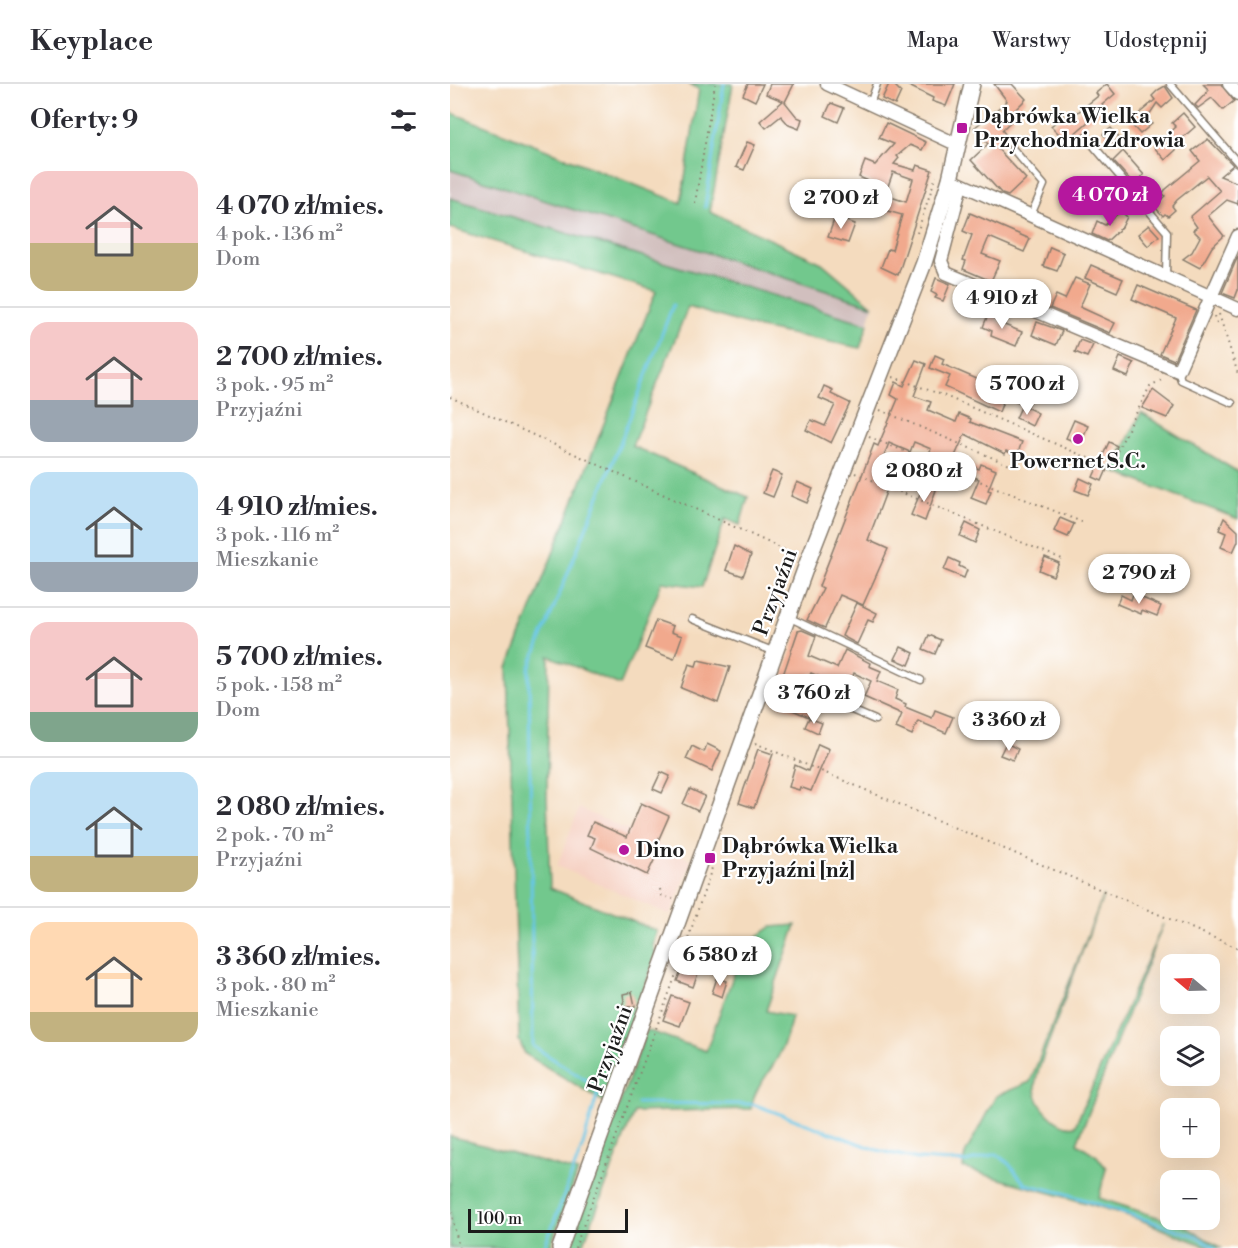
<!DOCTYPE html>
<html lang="pl">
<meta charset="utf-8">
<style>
body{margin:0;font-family:"Libre Bodoni",serif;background:#f7f7f7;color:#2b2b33;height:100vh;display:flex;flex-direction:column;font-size:22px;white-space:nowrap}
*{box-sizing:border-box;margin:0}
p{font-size:20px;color:#7c7c81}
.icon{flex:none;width:33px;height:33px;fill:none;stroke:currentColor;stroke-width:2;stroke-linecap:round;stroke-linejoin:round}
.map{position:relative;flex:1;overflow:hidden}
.sheet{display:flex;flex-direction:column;background:#fff;width:450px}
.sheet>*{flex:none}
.needle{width:39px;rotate:289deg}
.controls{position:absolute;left:710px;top:870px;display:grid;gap:12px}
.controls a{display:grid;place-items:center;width:60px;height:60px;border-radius:12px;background:#fff;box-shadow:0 6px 24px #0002;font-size:30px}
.scale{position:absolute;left:18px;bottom:15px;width:160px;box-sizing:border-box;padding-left:6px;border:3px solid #1c1c1c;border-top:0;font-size:16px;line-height:21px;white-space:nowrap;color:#1c1c1c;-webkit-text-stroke:4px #fff;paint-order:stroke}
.price{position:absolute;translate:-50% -51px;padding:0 14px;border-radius:21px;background:#fff;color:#222;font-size:20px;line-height:39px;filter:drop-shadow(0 2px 3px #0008)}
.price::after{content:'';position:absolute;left:50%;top:36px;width:18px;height:14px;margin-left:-9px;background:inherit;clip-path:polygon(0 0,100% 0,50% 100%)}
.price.selected{background:#b5179e;color:#fff}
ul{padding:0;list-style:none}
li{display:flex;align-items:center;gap:18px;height:150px;padding:0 30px}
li+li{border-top:2px solid #e1e1e2}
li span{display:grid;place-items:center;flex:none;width:168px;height:120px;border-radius:18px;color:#555}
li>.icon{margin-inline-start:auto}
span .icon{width:72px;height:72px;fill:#fffc;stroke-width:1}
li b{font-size:26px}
h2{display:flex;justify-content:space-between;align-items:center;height:72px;padding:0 30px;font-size:26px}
header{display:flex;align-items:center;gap:36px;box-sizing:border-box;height:84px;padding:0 30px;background:#fff;border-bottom:2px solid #e1e1e2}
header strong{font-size:28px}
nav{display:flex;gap:33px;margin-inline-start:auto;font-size:21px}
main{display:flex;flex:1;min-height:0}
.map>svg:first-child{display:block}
</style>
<header>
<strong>Keyplace</strong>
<nav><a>Mapa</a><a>Warstwy</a><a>Udostępnij</a></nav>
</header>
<main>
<section class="sheet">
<h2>Oferty: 9<svg class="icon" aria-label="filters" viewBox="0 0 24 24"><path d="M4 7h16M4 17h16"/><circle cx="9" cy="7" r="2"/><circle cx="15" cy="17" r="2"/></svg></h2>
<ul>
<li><span style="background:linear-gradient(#f6c9c9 60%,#c2b280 0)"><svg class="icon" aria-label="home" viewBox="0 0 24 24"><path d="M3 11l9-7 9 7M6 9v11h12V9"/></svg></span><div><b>4 070 zł/mies.</b><p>4 pok. · 136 m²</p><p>Dom</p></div></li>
<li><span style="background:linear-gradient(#f6c9c9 65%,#9aa5b1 0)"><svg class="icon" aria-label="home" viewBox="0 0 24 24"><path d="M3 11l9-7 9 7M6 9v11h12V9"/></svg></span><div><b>2 700 zł/mies.</b><p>3 pok. · 95 m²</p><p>Przyjaźni</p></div></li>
<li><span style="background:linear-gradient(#bfe0f5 75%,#9aa5b1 0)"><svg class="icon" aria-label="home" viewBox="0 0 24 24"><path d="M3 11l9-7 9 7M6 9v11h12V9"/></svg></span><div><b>4 910 zł/mies.</b><p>3 pok. · 116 m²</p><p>Mieszkanie</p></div></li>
<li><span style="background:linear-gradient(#f6c9c9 75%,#7fa58c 0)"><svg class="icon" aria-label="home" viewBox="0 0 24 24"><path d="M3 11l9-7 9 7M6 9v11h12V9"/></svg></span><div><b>5 700 zł/mies.</b><p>5 pok. · 158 m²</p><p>Dom</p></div></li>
<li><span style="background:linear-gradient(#bfe0f5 70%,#c2b280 0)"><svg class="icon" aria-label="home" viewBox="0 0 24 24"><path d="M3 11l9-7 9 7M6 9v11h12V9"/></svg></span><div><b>2 080 zł/mies.</b><p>2 pok. · 70 m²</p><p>Przyjaźni</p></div></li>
<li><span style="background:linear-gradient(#ffd9b3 75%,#c2b280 0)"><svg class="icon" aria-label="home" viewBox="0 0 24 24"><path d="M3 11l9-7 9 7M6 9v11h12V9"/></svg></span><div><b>3 360 zł/mies.</b><p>3 pok. · 80 m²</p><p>Mieszkanie</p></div></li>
</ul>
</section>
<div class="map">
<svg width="788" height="1164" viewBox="0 0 788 1164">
<rect width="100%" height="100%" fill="#fff"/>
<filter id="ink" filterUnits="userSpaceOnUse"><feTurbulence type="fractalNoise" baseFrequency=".0167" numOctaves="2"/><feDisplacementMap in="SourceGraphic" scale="12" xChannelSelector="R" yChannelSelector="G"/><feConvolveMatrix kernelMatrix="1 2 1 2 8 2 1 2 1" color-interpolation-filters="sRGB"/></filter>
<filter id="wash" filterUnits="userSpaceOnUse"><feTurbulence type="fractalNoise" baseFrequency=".008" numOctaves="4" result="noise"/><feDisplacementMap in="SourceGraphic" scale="24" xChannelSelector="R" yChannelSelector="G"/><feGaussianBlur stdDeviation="1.35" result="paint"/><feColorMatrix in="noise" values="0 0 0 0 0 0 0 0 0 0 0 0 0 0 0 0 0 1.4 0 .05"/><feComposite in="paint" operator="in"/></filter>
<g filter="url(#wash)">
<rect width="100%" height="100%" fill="#f4dbbe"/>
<polygon fill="#f6d2c4" points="129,724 242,776 220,831 107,782"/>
<polygon fill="#d1bfbe" points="0,86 423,222 418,240 0,114"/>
<g fill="#72c88d" stroke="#477254" stroke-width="1.5">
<polygon points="238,0 283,0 260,128 372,179 423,222 0,86 0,28 231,119 249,5"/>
<polygon points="0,114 418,240 410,264 305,243 238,223 182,362 298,413 290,441 275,435 252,503 212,498 170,601 99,572 97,711 100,804 207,847 203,861 206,871 154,1018 75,970 69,956 58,584 206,207 0,144"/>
<polygon points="691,329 788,388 788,435 662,387"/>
<path d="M653,812L593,973C590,983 584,995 585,1006C587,1022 608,1046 625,1042L713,840L627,1059L647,1072L656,1084L649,1114L735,1142L771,1164C751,1164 707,1141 685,1134C628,1115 570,1102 513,1084L515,1070L546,1012L580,998Z"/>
<path d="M346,841L316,927L342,932C339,946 334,960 328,973C319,990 303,1006 301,1025L184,1028L132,1164H116L197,946L256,967L294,862L321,843Z"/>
<polygon points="0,1052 128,1088 100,1164 0,1164"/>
</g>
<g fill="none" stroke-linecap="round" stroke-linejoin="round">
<g stroke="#67c6e6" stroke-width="3">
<polyline points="255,123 274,0"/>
<polyline points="187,1019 303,1020 427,1066 467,1075 516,1078 546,1070 558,1079 575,1100 614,1109 746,1152 765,1164"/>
<polyline points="94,1164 133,1061 148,1008 139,998 83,962 79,585 162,380 223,221"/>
</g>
</g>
<g id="blocks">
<g fill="#f1a98d">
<polygon points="298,0 313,0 305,17 293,11"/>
<polygon points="320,0 344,0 335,18 347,33 352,35 349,45 339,41 331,32 316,44 310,37 333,17 316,10"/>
<polygon points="439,0 443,0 451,8 445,21 432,15"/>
<polygon points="455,0 505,0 496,22 482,17 483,14"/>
<polygon points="544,0 562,0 576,15 562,29 564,34 552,46 558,54 547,64 576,95 558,112 552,110 521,76 538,60 524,44 557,17"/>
<polygon points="657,0 665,10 652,21 654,24 616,57 601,42 613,31 618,36 648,12 646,9"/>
<polygon points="753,0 771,0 784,17 773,26 762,14 748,24 745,21 759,6"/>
<polygon points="715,2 723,14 712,24 707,19 697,34 702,40 690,50 679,38 705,16 702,12 708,6"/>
<polygon points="381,19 394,24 388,38 375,32"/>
<polygon points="733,29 745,43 723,62 726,66 715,76 704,63 726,43 722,39"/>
<polygon points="436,39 476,58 472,66 460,61 447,72 449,74 444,80 465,86 467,81 482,86 448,191 431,183 438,165 442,166 452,131 423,123 429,109 456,118 463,95 443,88 437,105 409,93 415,77 425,81 444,60 429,54"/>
<polygon points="661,44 669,54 662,60 653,50"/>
<polygon points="758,55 783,81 770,92 788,99 788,120 777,116 758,132 774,152 762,163 750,184 733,175 742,168 750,153 743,146 747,143 740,133 770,107 757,92 727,116 722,122 725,126 718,132 715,130 713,132 704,122 715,112 713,109 715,106 750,77 742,67"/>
<polygon points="297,58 305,61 294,86 286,83"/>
<polygon points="673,67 694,91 683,99 663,77"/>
<polygon points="658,95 679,117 677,120 663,111 658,116 647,104"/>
<polygon points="671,127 677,133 672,143 657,157 642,150 647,137 655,141"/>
<polygon points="520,129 580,155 574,168 539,153 532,170 550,177 541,197 513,185 516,177 513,176 522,151 513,147"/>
<polygon points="385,133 405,140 398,159 378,153"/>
<polygon points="699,141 709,152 698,162 688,150"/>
<polygon points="600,163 614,169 607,187 593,182"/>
<polygon points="788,172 788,206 785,214 772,209"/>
<polygon points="641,181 673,195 667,208 635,194"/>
<polygon points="486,194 500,200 493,217 485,214 487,211 481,208"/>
<polygon points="625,194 640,200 630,223 665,239 660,249 600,224 606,211 615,215"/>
<polygon points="688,201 746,226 724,276 710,270 726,234 682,215"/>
<polygon points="540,226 549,230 546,236 552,240 572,248 566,262 541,252 542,247 533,243"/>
<polygon points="587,238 612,247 606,261 582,251"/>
<polygon points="630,256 643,261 637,273 625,268"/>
<polygon points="485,271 494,275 492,280 548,304 549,311 555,313 549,328 495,303 500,292 480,284"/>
<polygon points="670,273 684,279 678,293 664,287"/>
<polygon points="466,276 476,280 464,312 481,318 478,326 506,338 509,330 521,335 520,338 572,358 567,371 556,367 555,370 515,350 505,372 507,376 529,385 531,380 546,386 538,406 541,407 536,420 521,414 529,395 477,374 481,365 464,358 460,368 439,359 430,382 434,383 432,387 452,396 449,404 439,400 418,456 438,465 413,521 390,511 375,544 370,542 357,536 373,504 369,502 424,360 428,362 448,315 441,311 446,298 454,302"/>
<polygon points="374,302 383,306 381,310 400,319 381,359 356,346 361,336 375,342 385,321 369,314"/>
<polygon points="703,306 724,322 717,334 692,324"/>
<polygon points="570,308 582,314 578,322 566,318"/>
<polygon points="572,321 588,329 582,342 566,334"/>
<polygon points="624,336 638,342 630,360 616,354"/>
<polygon points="659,358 667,362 652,397 643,393"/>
<polygon points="322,387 332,391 323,413 313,409"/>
<polygon points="630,394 643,400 638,411 625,406"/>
<polygon points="347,398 363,405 357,419 341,412"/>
<polygon points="474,400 486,406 475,437 461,431"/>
<polygon points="610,434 624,440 618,453 604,447"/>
<polygon points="774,434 788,447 788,457 783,468 771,463 776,449 769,446"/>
<polygon points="516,439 530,446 525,459 510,452"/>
<polygon points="284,462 301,471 293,492 276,486"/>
<polygon points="595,473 609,479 603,492 589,486"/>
<polygon points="499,474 510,479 509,482 517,486 514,494 494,486"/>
<polygon points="683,510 711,522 707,532 692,526 691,530 667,520 671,511 681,516"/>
<polygon points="407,519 427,529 423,538 418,536 407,560 392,552"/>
<polygon points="206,536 223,542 221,548 232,552 224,575 195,564"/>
<polygon points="352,546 366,552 359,572 387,584 395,566 420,579 419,582 431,587 427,597 448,606 445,615 456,620 455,623 482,634 485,626 503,633 496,649 468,637 462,651 446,644 452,630 414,613 421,597 404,589 398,605 361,589 358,595 349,591 347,597 333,591 348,547"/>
<polygon points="479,551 491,556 485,570 473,565"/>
<polygon points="451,563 464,569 459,581 445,575"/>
<polygon points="248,576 280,583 268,619 231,604 239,580 246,582"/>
<polygon points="331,601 343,607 344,614 366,624 361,634 324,618"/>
<polygon points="359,634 372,639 368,649 355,643"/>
<polygon points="556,659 568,665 563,676 550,671"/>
<polygon points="257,660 271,667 262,687 236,675 242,662 254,668"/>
<polygon points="368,660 379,665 361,707 350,703 349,706 339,703 345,681 358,687"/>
<polygon points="308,665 323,670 304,724 289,719"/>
<polygon points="211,688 220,692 212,709 203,705"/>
<polygon points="240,705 255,712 248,727 233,720"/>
<polygon points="191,719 219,732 204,766 208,768 197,791 141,764 145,754 137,751 143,738 177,753"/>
<polygon points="233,881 249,887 243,903 227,897"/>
<polygon points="267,894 277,897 272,913 262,909"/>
<polygon points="182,908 185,922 171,924 174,917 173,910"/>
<polygon points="222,912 239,918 230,942 213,936"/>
</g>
</g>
</g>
<g filter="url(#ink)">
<use href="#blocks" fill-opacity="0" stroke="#887c6d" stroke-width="1.5"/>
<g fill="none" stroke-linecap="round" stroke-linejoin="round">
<defs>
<g id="service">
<polyline points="720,0 788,79"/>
<polyline points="420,20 427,0"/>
<polyline points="636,53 717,148 716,191"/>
<polyline points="562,64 594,101 581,131"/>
<polyline points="728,287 731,296 782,319"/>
<polyline points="338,533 471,596"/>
<polyline points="242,535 325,568"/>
<polyline points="318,590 425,636"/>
</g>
<g id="minor">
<polyline points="377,0 508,61"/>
<polyline points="779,0 788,10"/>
<polyline points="504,97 788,225"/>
<polyline points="511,101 491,177 496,189 728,287 788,152"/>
</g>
<polyline id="tertiary" points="110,1164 358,477 474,179 500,95 522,0"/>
</defs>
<use href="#service" stroke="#887c6d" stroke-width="9"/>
<use href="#minor" stroke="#887c6d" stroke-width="15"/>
<use href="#tertiary" stroke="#887c6d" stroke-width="18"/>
<g stroke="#887c6d" stroke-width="2" stroke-dasharray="1.5 4.5" stroke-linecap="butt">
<polyline points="245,119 265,0"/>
<polyline points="467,149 486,92"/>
<polyline points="769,230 788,290"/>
<polyline points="764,232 767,241"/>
<polyline points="443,293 495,312 659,383 700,302 715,294"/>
<polyline points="0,313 348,472"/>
<polyline points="430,326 562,382"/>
<polyline points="419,353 632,438"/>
<polyline points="405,389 612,475"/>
<polyline points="305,659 788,864"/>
<polyline points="210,805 211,811 223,815"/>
<polyline points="0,1122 9,1164"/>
<polyline points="125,1164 224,896 263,781"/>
</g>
<use href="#service" stroke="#fff" stroke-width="6"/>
<use href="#minor" stroke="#fff" stroke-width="12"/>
<use href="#tertiary" stroke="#fff" stroke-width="15"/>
</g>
</g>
<g fill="#b5179e" stroke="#fff" stroke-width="2">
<rect x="506" y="38" width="12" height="12" rx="3"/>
<circle cx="628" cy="355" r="6"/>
<circle cx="174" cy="766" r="6"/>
<rect x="254" y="768" width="12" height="12" rx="3"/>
</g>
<g text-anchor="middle" stroke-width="4.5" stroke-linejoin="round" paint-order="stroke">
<g font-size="21" font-weight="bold" fill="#1c1c1c" stroke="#fff" text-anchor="start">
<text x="524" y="39">Dąbrówka Wielka<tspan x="524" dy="24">Przychodnia Zdrowia</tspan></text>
<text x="628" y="384" text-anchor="middle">Powernet S.C.</text>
<text x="272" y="769">Dąbrówka Wielka<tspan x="272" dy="24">Przyjaźni [nż]</tspan></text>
<text x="186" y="773">Dino</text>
</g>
<g font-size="21" fill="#1c1c1c" stroke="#fff">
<text transform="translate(325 508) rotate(-70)" y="7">Przyjaźni</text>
<text transform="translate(160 965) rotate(-70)" y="7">Przyjaźni</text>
</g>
</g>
</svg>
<div class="controls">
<a><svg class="needle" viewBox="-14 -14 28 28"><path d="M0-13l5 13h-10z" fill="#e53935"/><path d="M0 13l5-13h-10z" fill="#7c7c81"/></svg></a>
<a><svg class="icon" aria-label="layers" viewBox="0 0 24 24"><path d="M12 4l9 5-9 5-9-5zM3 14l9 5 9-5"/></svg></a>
<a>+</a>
<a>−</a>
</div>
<div class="scale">100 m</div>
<b class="price selected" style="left:660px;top:143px">4 070 zł</b>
<b class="price" style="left:391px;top:146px">2 700 zł</b>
<b class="price" style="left:552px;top:246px">4 910 zł</b>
<b class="price" style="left:577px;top:332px">5 700 zł</b>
<b class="price" style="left:474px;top:419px">2 080 zł</b>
<b class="price" style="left:689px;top:521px">2 790 zł</b>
<b class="price" style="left:364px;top:641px">3 760 zł</b>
<b class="price" style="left:559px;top:668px">3 360 zł</b>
<b class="price" style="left:270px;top:903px">6 580 zł</b>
</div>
</main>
